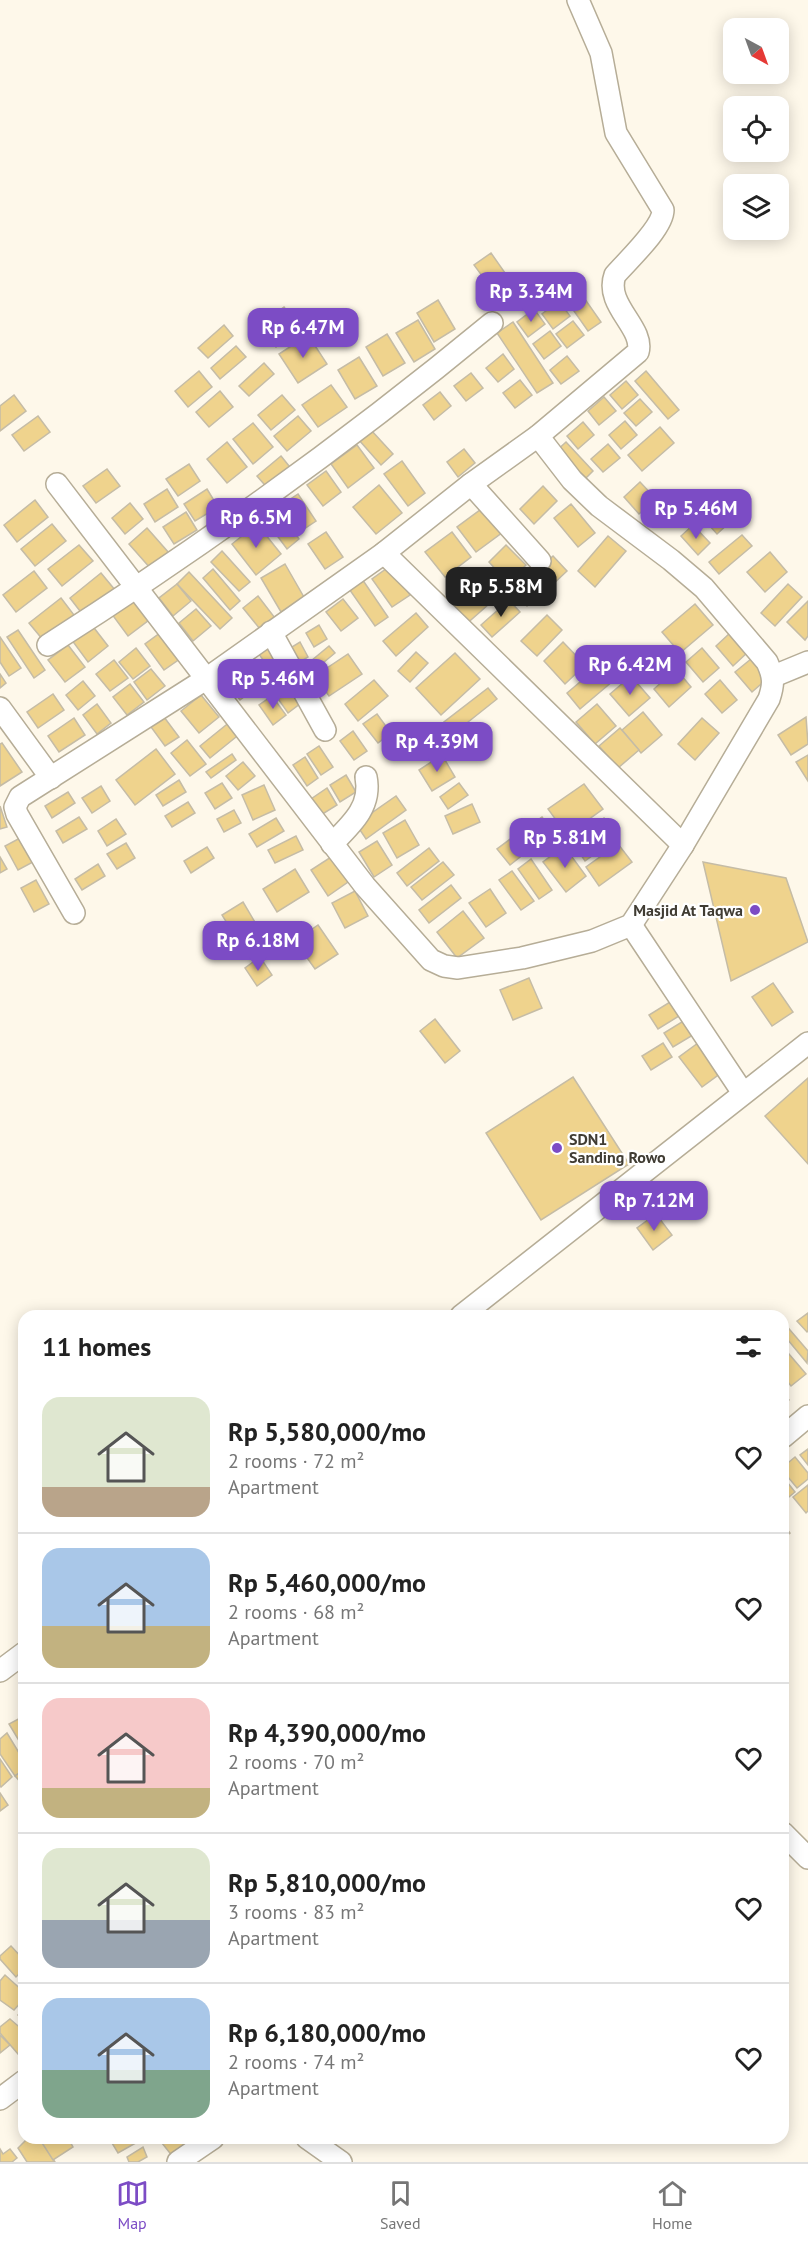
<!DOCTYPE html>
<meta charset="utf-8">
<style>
body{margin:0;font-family:"PT Sans",sans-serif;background:#f6f6f6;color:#222;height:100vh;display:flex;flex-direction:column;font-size:22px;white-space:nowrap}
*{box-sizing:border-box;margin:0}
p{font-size:20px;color:#767676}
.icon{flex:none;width:33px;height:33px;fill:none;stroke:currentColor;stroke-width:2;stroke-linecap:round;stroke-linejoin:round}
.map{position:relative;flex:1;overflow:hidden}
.sheet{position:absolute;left:18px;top:1310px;width:771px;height:834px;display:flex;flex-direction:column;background:#fff;border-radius:18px;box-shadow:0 3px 15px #0003}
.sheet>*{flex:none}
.needle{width:39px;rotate:139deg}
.buttons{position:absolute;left:723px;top:18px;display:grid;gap:12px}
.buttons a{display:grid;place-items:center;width:66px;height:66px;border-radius:12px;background:#fff;box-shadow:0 3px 15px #0003;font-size:30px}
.price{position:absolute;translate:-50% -51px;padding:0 14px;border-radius:12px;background:#7c4cc5;color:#fff;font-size:20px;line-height:39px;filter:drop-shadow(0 2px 3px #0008)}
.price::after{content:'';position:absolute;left:50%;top:36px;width:18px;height:14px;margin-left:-9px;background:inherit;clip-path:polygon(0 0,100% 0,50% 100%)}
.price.selected{background:#222;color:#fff}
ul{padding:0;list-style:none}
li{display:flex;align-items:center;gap:18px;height:150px;padding:0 24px}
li+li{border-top:2px solid #e0e0e0}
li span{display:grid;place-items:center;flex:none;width:168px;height:120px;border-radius:18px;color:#555}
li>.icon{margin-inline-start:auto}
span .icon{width:72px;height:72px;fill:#fffc;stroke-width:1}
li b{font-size:26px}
h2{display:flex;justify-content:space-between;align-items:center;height:72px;padding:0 24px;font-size:26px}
.tab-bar{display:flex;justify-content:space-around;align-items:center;height:84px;border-top:2px solid #e0e0e0;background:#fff;font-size:16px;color:#767676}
.tab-bar a{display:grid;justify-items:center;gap:3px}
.tab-bar .selected{color:#7c4cc5}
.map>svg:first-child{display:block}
</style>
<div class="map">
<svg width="808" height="2162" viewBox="0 0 808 2162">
<rect width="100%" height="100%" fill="#fef8ea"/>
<g fill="#efd38d" stroke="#c5bca6" stroke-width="1.5">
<polygon points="491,253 510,280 494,292 474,265"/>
<polygon points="582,295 601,322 588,331 569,304"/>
<polygon points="438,300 455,329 434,342 417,313"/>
<polygon points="559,301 570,316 553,329 542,314"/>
<polygon points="284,307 300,329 276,347 260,325"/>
<polygon points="534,309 545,324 528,337 517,322"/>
<polygon points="418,320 435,349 414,362 396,333"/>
<polygon points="573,321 584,335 567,348 556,334"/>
<polygon points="513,322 553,383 537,393 497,333"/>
<polygon points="224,325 233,336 208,358 198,348"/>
<polygon points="550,331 561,346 544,359 533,344"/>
<polygon points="387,334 405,363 383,376 366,347"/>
<polygon points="308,335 327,364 298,383 279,354"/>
<polygon points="236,346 246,357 220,379 211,368"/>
<polygon points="503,354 514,369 498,382 486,368"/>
<polygon points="567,356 579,371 561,384 550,370"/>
<polygon points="359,357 377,386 355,399 338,370"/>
<polygon points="264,363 274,374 249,396 239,386"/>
<polygon points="199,371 212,387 188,407 175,391"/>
<polygon points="646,371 679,410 668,419 635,381"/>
<polygon points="471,373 483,388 466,401 454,386"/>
<polygon points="520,380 532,395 515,408 503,393"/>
<polygon points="626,381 638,395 622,409 610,395"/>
<polygon points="331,385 347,407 318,427 302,405"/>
<polygon points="220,391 233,407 209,427 196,412"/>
<polygon points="440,392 451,406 434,420 423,405"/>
<polygon points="14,395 26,411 0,431 0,406"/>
<polygon points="282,395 295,410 271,430 258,415"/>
<polygon points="604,397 616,411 599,425 588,411"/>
<polygon points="640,399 652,412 636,426 624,413"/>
<polygon points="38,416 50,432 24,451 12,435"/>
<polygon points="298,416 311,431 287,451 274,436"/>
<polygon points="625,421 637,435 621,449 609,435"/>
<polygon points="583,422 594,435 578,449 567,436"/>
<polygon points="253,423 273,447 253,464 233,439"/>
<polygon points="660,427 674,443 642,471 628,455"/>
<polygon points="371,430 393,454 381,465 359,440"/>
<polygon points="227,442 247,467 227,483 207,459"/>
<polygon points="566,442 593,471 581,483 554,453"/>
<polygon points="608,444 620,458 603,472 591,459"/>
<polygon points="357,445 374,468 348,488 331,464"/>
<polygon points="464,449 475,463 458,477 447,462"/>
<polygon points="281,456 293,471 270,491 257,476"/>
<polygon points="402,461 425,493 408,506 384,474"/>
<polygon points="189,464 200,481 178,496 166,479"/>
<polygon points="107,469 120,486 96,503 83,486"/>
<polygon points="326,471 341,492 323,506 307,485"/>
<polygon points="640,482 656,499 639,514 624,497"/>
<polygon points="379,485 402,513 376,534 353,507"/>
<polygon points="543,486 557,501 534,524 520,509"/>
<polygon points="167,489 178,507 155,522 144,504"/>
<polygon points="207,489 218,507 195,521 184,504"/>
<polygon points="298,494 316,521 301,531 283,504"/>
<polygon points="35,500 48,517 17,542 4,525"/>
<polygon points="130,503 143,519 125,534 112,518"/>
<polygon points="571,504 595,533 578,547 554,518"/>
<polygon points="712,504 729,523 717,534 700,515"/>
<polygon points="484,507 503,532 476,552 457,527"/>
<polygon points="186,512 197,530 174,544 163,527"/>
<polygon points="279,512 299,539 287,549 267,522"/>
<polygon points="52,524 66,541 35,566 21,549"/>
<polygon points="257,524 281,554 256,575 232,544"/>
<polygon points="693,525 710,543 698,555 681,536"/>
<polygon points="147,528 169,553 151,569 129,544"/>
<polygon points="326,532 343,557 325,569 308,544"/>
<polygon points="452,532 471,557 445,577 425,552"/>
<polygon points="742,535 752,546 719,574 709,562"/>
<polygon points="608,536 626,551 595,587 578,571"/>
<polygon points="79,545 93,561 62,586 48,569"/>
<polygon points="506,545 526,565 508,583 489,562"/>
<polygon points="222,551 250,582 239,591 211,562"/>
<polygon points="770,552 787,572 765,592 747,572"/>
<polygon points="553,556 567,571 550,587 535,572"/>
<polygon points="285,564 305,599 281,612 261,578"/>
<polygon points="390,566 410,595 392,607 372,579"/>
<polygon points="213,569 240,601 230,610 203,578"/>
<polygon points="34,571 47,588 16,612 3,595"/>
<polygon points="189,572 232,618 220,629 177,584"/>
<polygon points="101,573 115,590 83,615 70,598"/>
<polygon points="360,576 388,617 375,626 347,586"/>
<polygon points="523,577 539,595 527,606 511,588"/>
<polygon points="483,581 497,597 463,627 449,610"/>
<polygon points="177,584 191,601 173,616 159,598"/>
<polygon points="788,584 802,597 775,626 761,613"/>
<polygon points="258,596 275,618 260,629 243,608"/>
<polygon points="61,598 74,615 43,640 29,623"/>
<polygon points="131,598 149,620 128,636 111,613"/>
<polygon points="343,599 358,618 341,631 326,612"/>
<polygon points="509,600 520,612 492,637 481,625"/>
<polygon points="808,601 808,636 805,640 787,622"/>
<polygon points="695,604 713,625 680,653 662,632"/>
<polygon points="196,609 211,626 193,641 179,623"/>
<polygon points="416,613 428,627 396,656 383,641"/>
<polygon points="547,615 562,630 537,656 521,641"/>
<polygon points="91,624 108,646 88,662 71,639"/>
<polygon points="319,625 327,639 314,647 306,633"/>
<polygon points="18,630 45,670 34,678 7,637"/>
<polygon points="164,630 184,656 164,670 145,644"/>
<polygon points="731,632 748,652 733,666 716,646"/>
<polygon points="0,637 21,668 9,676 0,662"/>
<polygon points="300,642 308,657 295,665 287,650"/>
<polygon points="563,642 585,665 565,684 544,661"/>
<polygon points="271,643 286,662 272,672 258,653"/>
<polygon points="68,645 85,667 65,682 48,660"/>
<polygon points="329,646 335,653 306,677 300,670"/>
<polygon points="136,648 150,666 133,679 119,662"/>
<polygon points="702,648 719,668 703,682 686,662"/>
<polygon points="416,652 428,663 410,682 398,671"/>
<polygon points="455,653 480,679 441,715 416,688"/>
<polygon points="348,654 362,674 329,696 315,676"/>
<polygon points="613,654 626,670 580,709 567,693"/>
<polygon points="751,659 768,678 752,692 735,672"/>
<polygon points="114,660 128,678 110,691 96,674"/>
<polygon points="243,662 260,684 240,700 223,678"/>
<polygon points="151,669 165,686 147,700 134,682"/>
<polygon points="676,669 691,687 669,707 654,689"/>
<polygon points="0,674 6,683 0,688"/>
<polygon points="631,676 650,698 629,716 610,694"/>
<polygon points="374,680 388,696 358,721 345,704"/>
<polygon points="720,680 737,700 722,713 705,694"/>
<polygon points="83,681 95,696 78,710 66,695"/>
<polygon points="130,684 144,702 127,715 113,697"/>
<polygon points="287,684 301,703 288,713 274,693"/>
<polygon points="488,688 497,699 453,734 444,722"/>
<polygon points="53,694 64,710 38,728 27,712"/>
<polygon points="201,695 219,717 199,733 181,711"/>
<polygon points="272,696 286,715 273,725 259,705"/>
<polygon points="97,704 111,723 97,734 83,715"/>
<polygon points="597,704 616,726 595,744 576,722"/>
<polygon points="643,712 662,735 641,753 622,730"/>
<polygon points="377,714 391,733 378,743 363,724"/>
<polygon points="164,717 179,737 165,746 151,727"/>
<polygon points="806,717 808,744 791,755 778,735"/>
<polygon points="74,718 85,735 59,752 48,736"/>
<polygon points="702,718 719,733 695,760 678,744"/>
<polygon points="231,721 241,733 210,758 200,746"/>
<polygon points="620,728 639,750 618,768 599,746"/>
<polygon points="353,731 367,751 354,760 340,741"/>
<polygon points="187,740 206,764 190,776 171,753"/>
<polygon points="2,743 22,772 0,786 0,744"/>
<polygon points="319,746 333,767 321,775 307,754"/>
<polygon points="156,749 175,774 135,805 116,780"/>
<polygon points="232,754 236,760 211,778 206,772"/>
<polygon points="442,755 455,777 432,791 419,770"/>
<polygon points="808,755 808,781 796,762"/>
<polygon points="305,757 318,778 307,786 293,765"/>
<polygon points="243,762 255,776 238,790 226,776"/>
<polygon points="346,775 356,792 340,802 330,785"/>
<polygon points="179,780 186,792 163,806 156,795"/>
<polygon points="222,783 232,798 215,809 205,793"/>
<polygon points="459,783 468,795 448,809 440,797"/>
<polygon points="584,784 603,809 567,835 548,809"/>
<polygon points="264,785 275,810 253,820 242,795"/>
<polygon points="101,786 110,801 92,813 82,798"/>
<polygon points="327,788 337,805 321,815 311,799"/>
<polygon points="68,792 75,803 52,818 45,806"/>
<polygon points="396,796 406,810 366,839 356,824"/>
<polygon points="188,802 195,813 172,827 165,816"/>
<polygon points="472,804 480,822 453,834 445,816"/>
<polygon points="0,806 7,827 0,829"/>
<polygon points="234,810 241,823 224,832 217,819"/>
<polygon points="79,817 87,829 63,843 56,831"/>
<polygon points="542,817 558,840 539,854 522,831"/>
<polygon points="276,818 284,831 257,847 249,834"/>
<polygon points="604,818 618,837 585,861 572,842"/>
<polygon points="116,819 126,834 107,846 98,831"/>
<polygon points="405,820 419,845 397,858 383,833"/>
<polygon points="296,836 303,850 275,863 268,850"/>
<polygon points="513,837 525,853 510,865 497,849"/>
<polygon points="20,838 33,862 18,870 5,846"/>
<polygon points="377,841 392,865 374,877 359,852"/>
<polygon points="126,843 135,858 117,869 107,854"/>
<polygon points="618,844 632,862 599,886 586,867"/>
<polygon points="564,846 586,876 566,892 543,862"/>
<polygon points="207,847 214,858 191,873 184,861"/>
<polygon points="429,848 439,861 407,886 397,873"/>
<polygon points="0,857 7,869 0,873"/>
<polygon points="331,857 348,882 328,896 311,870"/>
<polygon points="531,859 552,890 539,899 518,869"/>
<polygon points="443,862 454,875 422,900 411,887"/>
<polygon points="703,862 786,878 808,942 731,981"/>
<polygon points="98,864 105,876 82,890 75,879"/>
<polygon points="295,869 309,892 277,912 263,889"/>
<polygon points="512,871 534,901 521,910 499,880"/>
<polygon points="36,880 49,904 34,912 21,888"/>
<polygon points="451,885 461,898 429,923 419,910"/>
<polygon points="490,889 506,913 486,927 469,903"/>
<polygon points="355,891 368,916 345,928 332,903"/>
<polygon points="243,902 262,934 241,946 222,915"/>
<polygon points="463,911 484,938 457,958 437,932"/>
<polygon points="318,925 338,954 315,969 295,941"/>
<polygon points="260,957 272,975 257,986 245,968"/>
<polygon points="529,978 542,1008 513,1020 500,990"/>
<polygon points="773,983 793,1012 772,1026 752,997"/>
<polygon points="670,1002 679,1016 658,1029 649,1015"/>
<polygon points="435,1019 460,1051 445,1063 420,1031"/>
<polygon points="685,1020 693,1035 673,1047 664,1033"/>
<polygon points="663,1043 672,1057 651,1070 642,1056"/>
<polygon points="698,1043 721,1073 702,1087 679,1057"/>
<polygon points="573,1077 629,1164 541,1220 486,1133"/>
<polygon points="808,1078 808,1164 765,1116"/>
<polygon points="656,1214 672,1235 653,1250 637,1228"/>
<polygon points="808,1313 808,1331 807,1332 797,1321"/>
<polygon points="784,1323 808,1351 807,1363 783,1334"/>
<polygon points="783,1347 806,1374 791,1386 783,1376"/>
<polygon points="783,1393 789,1400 783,1405"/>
<polygon points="808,1449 808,1465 800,1455"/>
<polygon points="795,1457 808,1473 808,1479 797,1488 783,1471 783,1467"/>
<polygon points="783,1477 795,1492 783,1502"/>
<polygon points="808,1485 808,1511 806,1513 793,1497"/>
<polygon points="783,1524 790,1533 783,1538"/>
<polygon points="24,1716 24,1749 9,1724"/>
<polygon points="7,1733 24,1761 24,1769 15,1776 0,1754 0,1739"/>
<polygon points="0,1759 12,1777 1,1787 0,1785"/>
<polygon points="24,1770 24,1786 15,1776"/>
<polygon points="0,1793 8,1805 0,1811"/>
<polygon points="11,1946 24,1960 24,1969 16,1977 0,1959 0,1956"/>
<polygon points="5,1975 24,1992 24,1999 14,2010 0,2000 0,1981"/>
<polygon points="24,2009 24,2021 18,2015"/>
<polygon points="10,2019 24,2031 24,2061 0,2033 0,2027"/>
<polygon points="0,2035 10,2045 0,2053"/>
<polygon points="28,2138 39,2138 55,2162 27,2162 18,2148"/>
<polygon points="39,2138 68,2138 73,2147 53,2160"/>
<polygon points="109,2138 139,2138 141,2140 118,2153"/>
<polygon points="158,2138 197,2138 173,2157"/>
<polygon points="143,2147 147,2157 138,2162 129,2162 127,2157"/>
<polygon points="0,2149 3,2154 10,2149 17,2158 12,2162 0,2162"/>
</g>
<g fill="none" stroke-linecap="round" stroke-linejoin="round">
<defs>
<g id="minor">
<path d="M57,484L365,886L431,960L444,966L458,968L522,958L592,941L631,925L683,845L769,699C774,684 774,677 767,662L704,588L671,560L599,506L572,480L538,436"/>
<polyline points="471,484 540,561"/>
<polyline points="384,553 683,845"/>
<polyline points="271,632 325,730"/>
<path d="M48,645C200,548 353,438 492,323"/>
<polyline points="774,676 808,662"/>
<polyline points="0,708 51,778"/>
<path d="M332,844C352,824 372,806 366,777"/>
<path d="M74,913L17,814L15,807L20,797L206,679L384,553L471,484L538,436L638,352C645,328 604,305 615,275C627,261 663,228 663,210L616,133L601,53L578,0"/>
<polyline points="631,925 743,1093"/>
<polyline points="461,1316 808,1043"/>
<polyline points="783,1437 808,1416"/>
<polyline points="0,1671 24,1653"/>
<polyline points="783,1833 808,1858"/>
<polyline points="0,2099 24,2081"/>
<polyline points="307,2138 341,2162"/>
<polyline points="178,2162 213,2138"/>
</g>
</defs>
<use href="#minor" stroke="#b6ad97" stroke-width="24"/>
<use href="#minor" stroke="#fff" stroke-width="21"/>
</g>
<g fill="#7c4cc5" stroke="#fff" stroke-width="2">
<circle cx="755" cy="910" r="6"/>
<circle cx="557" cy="1148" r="6"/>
</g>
<g text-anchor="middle" stroke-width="4.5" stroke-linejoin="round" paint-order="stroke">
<g font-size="16" font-weight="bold" fill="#403c33" stroke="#fff" text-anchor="end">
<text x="743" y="916">Masjid At Taqwa</text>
<text x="569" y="1145" text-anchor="start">SDN1<tspan x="569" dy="18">Sanding Rowo</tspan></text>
</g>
</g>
</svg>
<div class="buttons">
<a><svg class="needle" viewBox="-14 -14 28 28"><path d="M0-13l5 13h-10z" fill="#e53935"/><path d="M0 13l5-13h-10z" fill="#767676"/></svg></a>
<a><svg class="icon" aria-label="locate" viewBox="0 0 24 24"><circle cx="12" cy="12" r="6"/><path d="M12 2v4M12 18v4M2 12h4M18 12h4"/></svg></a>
<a><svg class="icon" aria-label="layers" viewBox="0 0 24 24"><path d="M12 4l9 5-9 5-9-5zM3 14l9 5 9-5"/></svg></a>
</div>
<b class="price" style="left:531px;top:323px">Rp 3.34M</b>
<b class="price" style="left:303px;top:359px">Rp 6.47M</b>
<b class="price" style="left:696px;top:540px">Rp 5.46M</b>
<b class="price" style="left:256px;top:549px">Rp 6.5M</b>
<b class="price selected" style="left:501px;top:618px">Rp 5.58M</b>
<b class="price" style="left:630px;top:696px">Rp 6.42M</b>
<b class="price" style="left:273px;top:710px">Rp 5.46M</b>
<b class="price" style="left:437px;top:773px">Rp 4.39M</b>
<b class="price" style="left:565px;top:869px">Rp 5.81M</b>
<b class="price" style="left:258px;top:972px">Rp 6.18M</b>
<b class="price" style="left:654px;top:1232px">Rp 7.12M</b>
<section class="sheet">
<h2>11 homes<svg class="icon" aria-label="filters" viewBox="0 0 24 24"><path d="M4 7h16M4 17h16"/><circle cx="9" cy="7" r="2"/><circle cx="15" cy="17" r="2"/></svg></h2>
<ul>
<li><span style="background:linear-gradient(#dfe7d0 75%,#b9a48a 0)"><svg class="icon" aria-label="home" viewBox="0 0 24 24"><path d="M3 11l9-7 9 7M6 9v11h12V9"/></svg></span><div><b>Rp 5,580,000/mo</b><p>2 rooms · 72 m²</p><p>Apartment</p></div><svg class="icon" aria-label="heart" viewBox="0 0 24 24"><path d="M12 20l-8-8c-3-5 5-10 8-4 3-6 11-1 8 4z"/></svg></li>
<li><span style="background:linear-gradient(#a9c7e8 65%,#c2b280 0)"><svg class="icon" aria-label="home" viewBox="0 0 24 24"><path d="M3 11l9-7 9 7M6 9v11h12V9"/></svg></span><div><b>Rp 5,460,000/mo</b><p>2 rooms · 68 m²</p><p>Apartment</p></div><svg class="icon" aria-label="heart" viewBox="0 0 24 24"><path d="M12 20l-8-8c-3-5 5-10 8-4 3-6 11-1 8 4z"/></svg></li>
<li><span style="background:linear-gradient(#f6c9c9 75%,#c2b280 0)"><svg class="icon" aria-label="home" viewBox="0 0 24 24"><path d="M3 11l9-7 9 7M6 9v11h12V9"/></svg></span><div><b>Rp 4,390,000/mo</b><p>2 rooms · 70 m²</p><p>Apartment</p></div><svg class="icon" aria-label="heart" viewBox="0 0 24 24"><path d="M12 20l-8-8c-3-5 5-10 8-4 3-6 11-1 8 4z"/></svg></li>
<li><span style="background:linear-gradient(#dfe7d0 60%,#9aa5b1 0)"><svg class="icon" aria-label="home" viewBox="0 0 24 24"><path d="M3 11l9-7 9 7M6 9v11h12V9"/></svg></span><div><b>Rp 5,810,000/mo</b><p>3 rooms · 83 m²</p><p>Apartment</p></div><svg class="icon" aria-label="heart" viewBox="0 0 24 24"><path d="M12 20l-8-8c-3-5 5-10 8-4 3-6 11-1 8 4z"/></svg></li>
<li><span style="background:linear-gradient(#a9c7e8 60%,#7fa58c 0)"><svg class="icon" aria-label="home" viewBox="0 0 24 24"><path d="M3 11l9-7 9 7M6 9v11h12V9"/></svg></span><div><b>Rp 6,180,000/mo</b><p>2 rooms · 74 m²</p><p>Apartment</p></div><svg class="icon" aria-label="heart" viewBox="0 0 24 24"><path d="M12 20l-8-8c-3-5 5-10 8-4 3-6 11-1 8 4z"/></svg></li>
</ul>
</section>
</div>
<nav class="tab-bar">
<a class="selected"><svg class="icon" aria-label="map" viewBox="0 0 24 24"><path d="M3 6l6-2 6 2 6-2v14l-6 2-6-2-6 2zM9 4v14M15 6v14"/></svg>Map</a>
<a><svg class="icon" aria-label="saved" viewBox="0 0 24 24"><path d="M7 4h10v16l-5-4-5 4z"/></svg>Saved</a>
<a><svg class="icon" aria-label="home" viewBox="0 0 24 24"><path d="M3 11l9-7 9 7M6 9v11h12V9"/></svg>Home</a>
</nav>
